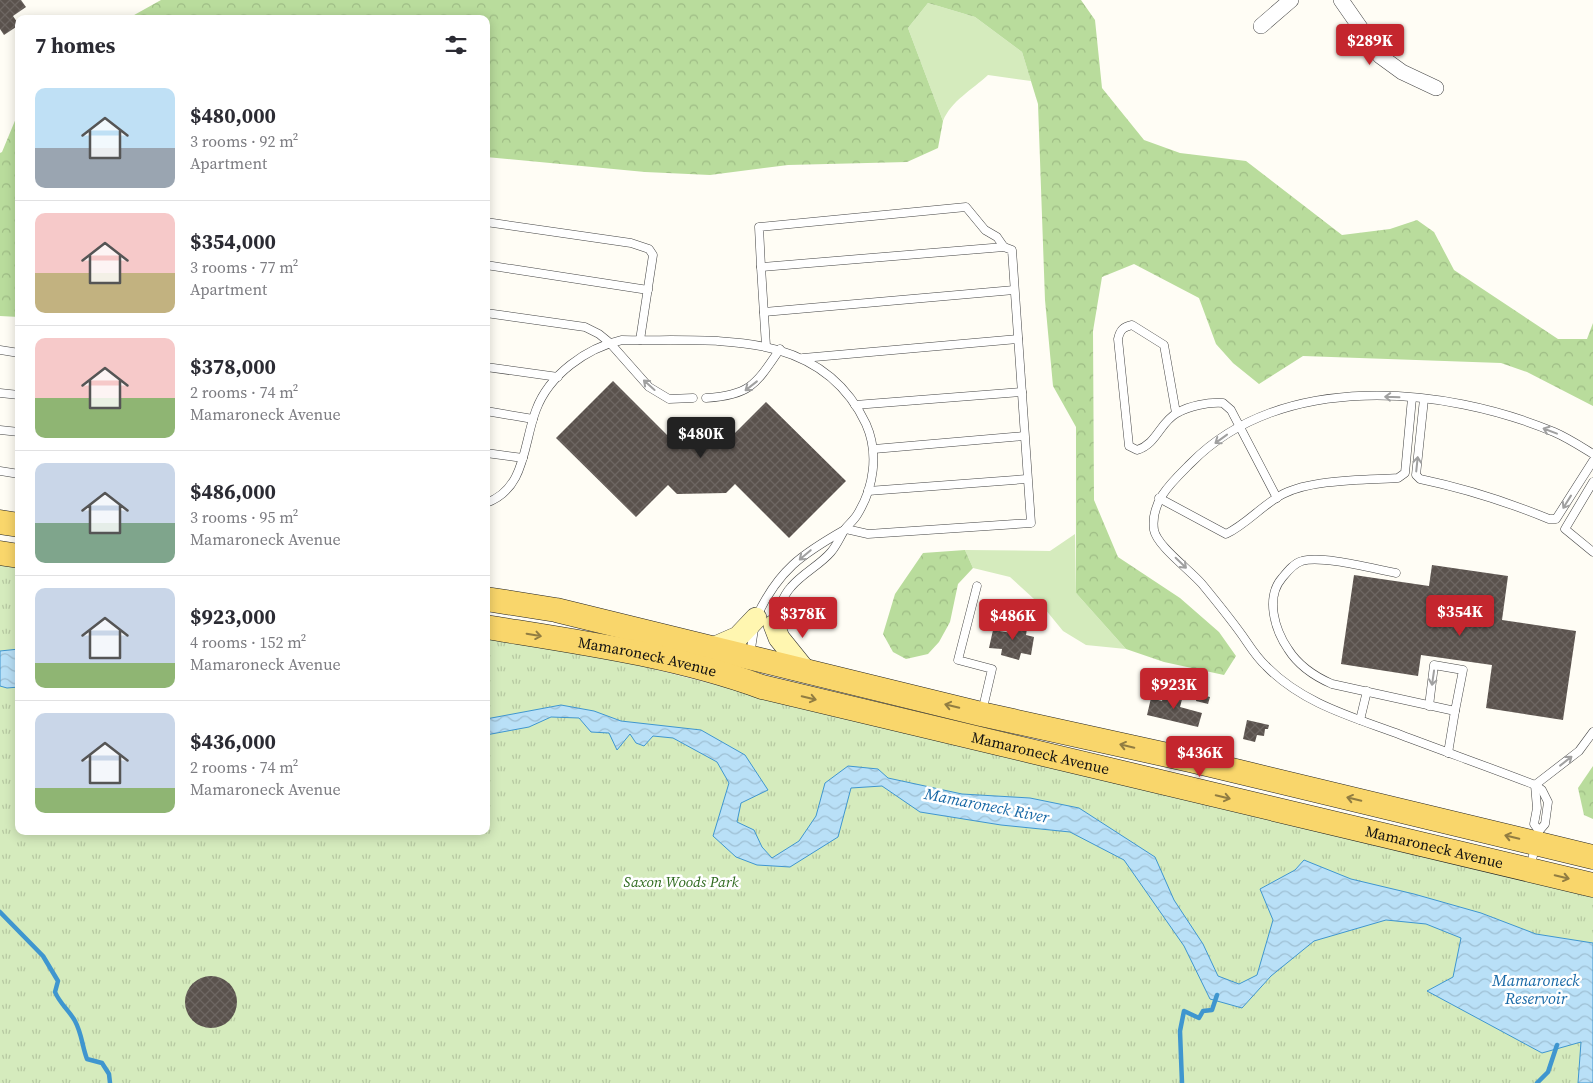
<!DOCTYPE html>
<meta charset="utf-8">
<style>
body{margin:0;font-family:"Source Serif 4",serif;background:#f2f2f3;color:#2b2b33;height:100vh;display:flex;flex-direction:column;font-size:19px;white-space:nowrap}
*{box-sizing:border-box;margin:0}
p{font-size:16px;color:#7c7c81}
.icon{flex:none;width:28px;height:28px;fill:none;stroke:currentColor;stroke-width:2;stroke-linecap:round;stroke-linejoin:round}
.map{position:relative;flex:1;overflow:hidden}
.drawer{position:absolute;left:15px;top:15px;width:475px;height:820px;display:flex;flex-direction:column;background:#fff;border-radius:10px;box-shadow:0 2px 12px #0003}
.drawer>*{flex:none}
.price{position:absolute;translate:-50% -42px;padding:0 11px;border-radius:5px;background:#c4262e;color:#fff;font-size:16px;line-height:32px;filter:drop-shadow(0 1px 2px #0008)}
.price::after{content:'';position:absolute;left:50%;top:30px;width:15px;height:11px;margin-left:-8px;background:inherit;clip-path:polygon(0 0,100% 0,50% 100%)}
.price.selected{background:#222;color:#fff}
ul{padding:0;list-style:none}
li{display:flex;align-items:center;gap:15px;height:125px;padding:0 20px}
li+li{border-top:1px solid #e1e1e2}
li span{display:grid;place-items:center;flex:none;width:140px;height:100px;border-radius:10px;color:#555}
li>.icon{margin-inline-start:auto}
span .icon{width:60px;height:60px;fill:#fffc;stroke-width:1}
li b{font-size:21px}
h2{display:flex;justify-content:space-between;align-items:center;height:60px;padding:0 20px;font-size:21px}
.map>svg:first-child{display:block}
</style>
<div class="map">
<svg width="1593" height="1083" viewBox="0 0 1593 1083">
<defs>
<pattern id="forest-crowns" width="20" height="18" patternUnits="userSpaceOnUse" patternTransform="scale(1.25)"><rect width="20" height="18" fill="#b9dc9c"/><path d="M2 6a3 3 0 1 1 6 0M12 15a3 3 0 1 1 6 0" fill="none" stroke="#9ebc85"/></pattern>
<pattern id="park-tufts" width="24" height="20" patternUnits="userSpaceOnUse" patternTransform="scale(1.25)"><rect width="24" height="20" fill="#d5ebbd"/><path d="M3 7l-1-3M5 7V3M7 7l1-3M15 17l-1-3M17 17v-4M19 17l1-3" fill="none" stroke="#b6c8a1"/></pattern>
<pattern id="water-waves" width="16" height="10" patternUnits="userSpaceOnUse" patternTransform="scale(1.25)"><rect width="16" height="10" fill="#b9e0f7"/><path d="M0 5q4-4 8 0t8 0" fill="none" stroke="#9ebfd3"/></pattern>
<pattern id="building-cross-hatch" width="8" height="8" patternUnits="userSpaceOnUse" patternTransform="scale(1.25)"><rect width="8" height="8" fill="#5a524d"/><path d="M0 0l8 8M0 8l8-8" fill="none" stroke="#6d6662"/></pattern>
</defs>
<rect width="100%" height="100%" fill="#fffdf5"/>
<g fill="#d5ebbd">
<path d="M928,3L975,17L1022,52L1031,81L988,75C972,90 951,101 943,121L908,28Z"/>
<polygon points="1075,534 1076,593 1126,649 1086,645 1063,631 1045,609 1010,577 973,568 965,550 1050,551"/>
</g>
<g fill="url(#forest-crowns)">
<polygon points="161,0 1081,0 1095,20 1102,88 1144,140 1180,153 1246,161 1342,235 1390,229 1417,220 1434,232 1454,270 1558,339 1587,339 1593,323 1593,406 1527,372 1501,363 1303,356 1259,384 1233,363 1216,344 1199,298 1134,264 1102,277 1093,331 1094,500 1118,557 1180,598 1219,632 1236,656 1224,675 1164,662 1126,649 1076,593 1076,427 1053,386 1045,300 1038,104 1022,52 975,17 928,3 908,28 943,121 938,148 907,162 788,165 710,175 645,172 486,157 486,19 127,19"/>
<polygon points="19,111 19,317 0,316 0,153 2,152"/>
<polygon points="965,550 973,568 958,584 950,622 939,642 928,654 906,659 893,652 883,634 895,594 923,553"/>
<polygon points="1593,766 1593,819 1584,815 1578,788"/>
</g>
<polygon fill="url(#park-tufts)" points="0,562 19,565 19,831 486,831 486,634 563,646 839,716 1593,897 1593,1083 0,1083"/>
<g fill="url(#water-waves)" stroke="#3f96cf">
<polygon points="19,649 19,687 7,688 0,686 0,651"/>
<polygon points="561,705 594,711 621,721 701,730 745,755 768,790 741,803 737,822 754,830 762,847 772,858 799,841 816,816 825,783 848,766 878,769 888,778 962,794 1030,798 1079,808 1155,857 1174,900 1203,944 1218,976 1239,984 1257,975 1273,920 1260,889 1295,870 1304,860 1351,879 1414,894 1481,913 1536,934 1593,943 1593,1083 1578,1083 1581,1042 1542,1053 1427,991 1453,977 1461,938 1426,924 1386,920 1314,941 1271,976 1242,1008 1210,999 1184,946 1124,860 1070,832 1001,825 920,812 882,786 851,788 838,837 790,867 757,865 736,857 713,836 729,783 717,762 673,738 653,736 644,746 636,743 630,734 617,750 609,733 591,732 579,718 551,717 529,727 486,735 486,719"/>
</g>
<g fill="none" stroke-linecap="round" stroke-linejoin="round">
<g stroke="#3f96cf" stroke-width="4.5">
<path d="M0,912L43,956L58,981L55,992C60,1004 69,1010 75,1021C82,1034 82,1046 87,1059L102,1063L109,1074L110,1083"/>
<polyline points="1182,1083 1180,1031 1184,1011 1199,1018 1203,1011 1212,1010 1217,995"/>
<polyline points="1537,1083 1548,1072 1557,1045"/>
</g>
</g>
<g fill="url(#building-cross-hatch)">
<polygon points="0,0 21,0 26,7 13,16 19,25 4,35 0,29"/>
<polygon points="613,381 667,435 677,425 726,425 735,433 766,402 846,481 789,538 735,484 726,493 677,494 668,485 636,517 556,438"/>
<polygon points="1432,565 1508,576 1502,620 1576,631 1563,720 1486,708 1492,665 1421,655 1418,676 1341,664 1354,575 1429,586"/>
<polygon points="1014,620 1028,623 1026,635 1034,637 1031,655 1021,653 1019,660 1001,655 1002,649 989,648 993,630 1012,633"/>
<polygon points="1154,683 1163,685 1159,698 1150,695"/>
<polygon points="1175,690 1184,692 1180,707 1202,713 1198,727 1147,715 1151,698 1162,701 1163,697 1173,699"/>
<polygon points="1197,694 1210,697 1208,704 1196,701"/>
<polygon points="1247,720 1269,725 1268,729 1265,729 1264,736 1257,735 1255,742 1243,739"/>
<circle cx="211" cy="1002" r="26"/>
</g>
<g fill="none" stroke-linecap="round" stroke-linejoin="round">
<defs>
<g id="lane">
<polyline points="486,222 631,243 649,249 653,255 640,340"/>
<polyline points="486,265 648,290"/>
<polyline points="761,267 759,227 966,207 985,230 997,237 1004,247"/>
<polyline points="764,312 1014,290"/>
<polyline points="486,313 585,327 599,334 610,343 649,387 669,399 693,398"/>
<polyline points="0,350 19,353"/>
<polyline points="803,358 1018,339"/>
<polyline points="486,367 558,377"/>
<polyline points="0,393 19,395"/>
<path d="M706,398C751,395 756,384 780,349"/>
<path d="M1424,399L1416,475L1420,479C1468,489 1505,501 1549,519H1556L1593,461"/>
<polyline points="855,405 1022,392"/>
<polyline points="486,411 533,419"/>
<path d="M1176,413L1164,345L1132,325C1123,327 1120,330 1118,339L1129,446L1137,450C1157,444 1160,422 1177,413C1189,406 1208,402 1223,403L1231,410L1277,498"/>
<polyline points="0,430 19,432"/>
<polyline points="874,449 1024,436"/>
<polyline points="486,453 523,458"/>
<polyline points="0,471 19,474"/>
<polyline points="1593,482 1565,529 1593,552"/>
<polyline points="868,491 1027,479"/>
<path d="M1159,498L1226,534C1247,524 1262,505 1283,494C1312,479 1366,480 1398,478L1405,473L1412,398"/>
<path d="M486,503C526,489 523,444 536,410C549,375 586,348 622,340C712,342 820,326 866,424C879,453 874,488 857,515C854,520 849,524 845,529C840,537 837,545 831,552C820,565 803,573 791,587C782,597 778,611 774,624"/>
<path d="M1396,573C1374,569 1322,555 1302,561C1294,563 1287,572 1282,578C1265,598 1275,630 1288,649C1298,665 1316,677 1332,684L1455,711L1448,753"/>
<polyline points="977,586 958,660 992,669 982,712"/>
<path d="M756,618C778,570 802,554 846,529L868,534L1031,523L1012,250L1004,247L761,267L766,346"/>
<polyline points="750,655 754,629"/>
<polyline points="1429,706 1434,665 1463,670 1455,711"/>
<polyline points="1360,720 1367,691"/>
<polyline points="1535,785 1579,751 1593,732"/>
<polyline points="1535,785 1537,808 1534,824 1539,831"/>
<path d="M1530,868L1539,831L1545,824L1548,802L1542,790L1535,785C1491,768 1446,752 1401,735C1353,717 1303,704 1266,666C1256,657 1249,645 1242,635C1229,617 1216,601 1202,584C1190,570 1157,546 1154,530C1150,501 1172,482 1191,463C1281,371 1444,386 1554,432C1568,438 1580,446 1593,454"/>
</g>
<g id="street">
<polyline points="1341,0 1380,56 1402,72 1436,88"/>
<polyline points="1261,26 1291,0"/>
</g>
<g id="secondary">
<polyline points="774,625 779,638 804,669"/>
<polyline points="715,647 738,637 756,618"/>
</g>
<g id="primary">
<polyline points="0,522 19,525"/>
<polyline points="0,553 19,556"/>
<polyline points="486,599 556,610 981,714 1190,760 1593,857"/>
<path id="s1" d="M486,627C578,642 674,655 762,687L1593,885"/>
</g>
</defs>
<use href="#lane" stroke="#444" stroke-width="9"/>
<use href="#street" stroke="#444" stroke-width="16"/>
<use href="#secondary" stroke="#333" stroke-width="22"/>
<use href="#primary" stroke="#222" stroke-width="25"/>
<use href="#lane" stroke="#fff" stroke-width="8"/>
<use href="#street" stroke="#fff" stroke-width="15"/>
<use href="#secondary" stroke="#fff6b0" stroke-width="21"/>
<use href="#primary" stroke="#f9d66b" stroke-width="24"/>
</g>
<defs><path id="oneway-shaft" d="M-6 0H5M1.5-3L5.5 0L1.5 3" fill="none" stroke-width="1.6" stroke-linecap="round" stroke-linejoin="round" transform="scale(1.25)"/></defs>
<g stroke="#a0a0a0">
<use href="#oneway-shaft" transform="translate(649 385) rotate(-138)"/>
<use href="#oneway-shaft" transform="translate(751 386) rotate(142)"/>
<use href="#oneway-shaft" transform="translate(1392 397) rotate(-178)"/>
<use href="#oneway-shaft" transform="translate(1550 431) rotate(-159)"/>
<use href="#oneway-shaft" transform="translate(1221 439) rotate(144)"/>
<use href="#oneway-shaft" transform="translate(1417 464) rotate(-84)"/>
<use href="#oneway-shaft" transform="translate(1567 502) rotate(122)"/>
<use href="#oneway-shaft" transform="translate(805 555) rotate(140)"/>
<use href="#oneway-shaft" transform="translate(1181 563) rotate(44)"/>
<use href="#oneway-shaft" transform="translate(1433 678) rotate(98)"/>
<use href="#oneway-shaft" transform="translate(1566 761) rotate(-38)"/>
</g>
<g stroke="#917d42">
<use href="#oneway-shaft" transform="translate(534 635) rotate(10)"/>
<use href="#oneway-shaft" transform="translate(809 698) rotate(14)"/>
<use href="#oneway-shaft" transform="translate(952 706) rotate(-166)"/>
<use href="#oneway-shaft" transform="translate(1127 746) rotate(-167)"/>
<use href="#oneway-shaft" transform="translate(1223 797) rotate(14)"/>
<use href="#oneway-shaft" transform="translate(1354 799) rotate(-167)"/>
<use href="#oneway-shaft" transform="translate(1512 837) rotate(-167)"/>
<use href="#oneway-shaft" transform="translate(1562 877) rotate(13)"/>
</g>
<g text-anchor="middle" stroke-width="5" stroke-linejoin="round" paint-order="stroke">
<g font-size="15" fill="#111" stroke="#fff">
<text dy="5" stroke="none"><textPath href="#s1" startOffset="164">Mamaroneck Avenue</textPath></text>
<text dy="5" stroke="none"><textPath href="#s1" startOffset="569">Mamaroneck Avenue</textPath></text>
<text dy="5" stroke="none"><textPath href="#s1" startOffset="974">Mamaroneck Avenue</textPath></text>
</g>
<g font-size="15" font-style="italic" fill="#2f6b1f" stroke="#fff">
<text x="681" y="887">Saxon Woods Park</text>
</g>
<g font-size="16" font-style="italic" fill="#1768a6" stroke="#fff">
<text transform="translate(987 805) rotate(11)" y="6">Mamaroneck River</text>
<text x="1536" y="986">Mamaroneck<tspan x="1536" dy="18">Reservoir</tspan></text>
</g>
</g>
</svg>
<b class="price" style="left:1370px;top:66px">$289K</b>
<b class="price selected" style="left:701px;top:459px">$480K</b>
<b class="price" style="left:1460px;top:637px">$354K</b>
<b class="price" style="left:803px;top:639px">$378K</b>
<b class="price" style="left:1013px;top:641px">$486K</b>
<b class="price" style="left:1174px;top:710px">$923K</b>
<b class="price" style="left:1200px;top:778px">$436K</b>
<section class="drawer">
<h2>7 homes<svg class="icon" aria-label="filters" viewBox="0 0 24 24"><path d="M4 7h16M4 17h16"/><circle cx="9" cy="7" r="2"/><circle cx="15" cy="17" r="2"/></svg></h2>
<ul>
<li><span style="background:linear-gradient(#bfe0f5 60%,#9aa5b1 0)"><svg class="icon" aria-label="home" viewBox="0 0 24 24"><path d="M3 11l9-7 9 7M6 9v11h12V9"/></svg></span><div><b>$480,000</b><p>3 rooms · 92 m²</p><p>Apartment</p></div></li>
<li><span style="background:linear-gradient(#f6c9c9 60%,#c2b280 0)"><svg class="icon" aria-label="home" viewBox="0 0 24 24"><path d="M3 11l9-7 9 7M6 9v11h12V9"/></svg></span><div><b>$354,000</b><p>3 rooms · 77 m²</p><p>Apartment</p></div></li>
<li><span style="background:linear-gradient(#f6c9c9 60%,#8fb573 0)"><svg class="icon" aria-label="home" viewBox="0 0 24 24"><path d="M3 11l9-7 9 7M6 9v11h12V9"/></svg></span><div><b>$378,000</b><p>2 rooms · 74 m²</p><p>Mamaroneck Avenue</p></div></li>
<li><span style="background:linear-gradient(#c9d6e8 60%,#7fa58c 0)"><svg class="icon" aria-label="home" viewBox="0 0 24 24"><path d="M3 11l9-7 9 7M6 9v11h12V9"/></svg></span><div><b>$486,000</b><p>3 rooms · 95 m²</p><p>Mamaroneck Avenue</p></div></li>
<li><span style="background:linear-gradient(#c9d6e8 75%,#8fb573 0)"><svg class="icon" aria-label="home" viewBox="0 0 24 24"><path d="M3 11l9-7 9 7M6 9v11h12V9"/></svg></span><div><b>$923,000</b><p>4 rooms · 152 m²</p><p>Mamaroneck Avenue</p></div></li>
<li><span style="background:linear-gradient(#c9d6e8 75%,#8fb573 0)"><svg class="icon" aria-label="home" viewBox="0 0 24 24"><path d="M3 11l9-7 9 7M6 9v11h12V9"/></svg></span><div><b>$436,000</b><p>2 rooms · 74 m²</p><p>Mamaroneck Avenue</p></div></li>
</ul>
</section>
</div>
